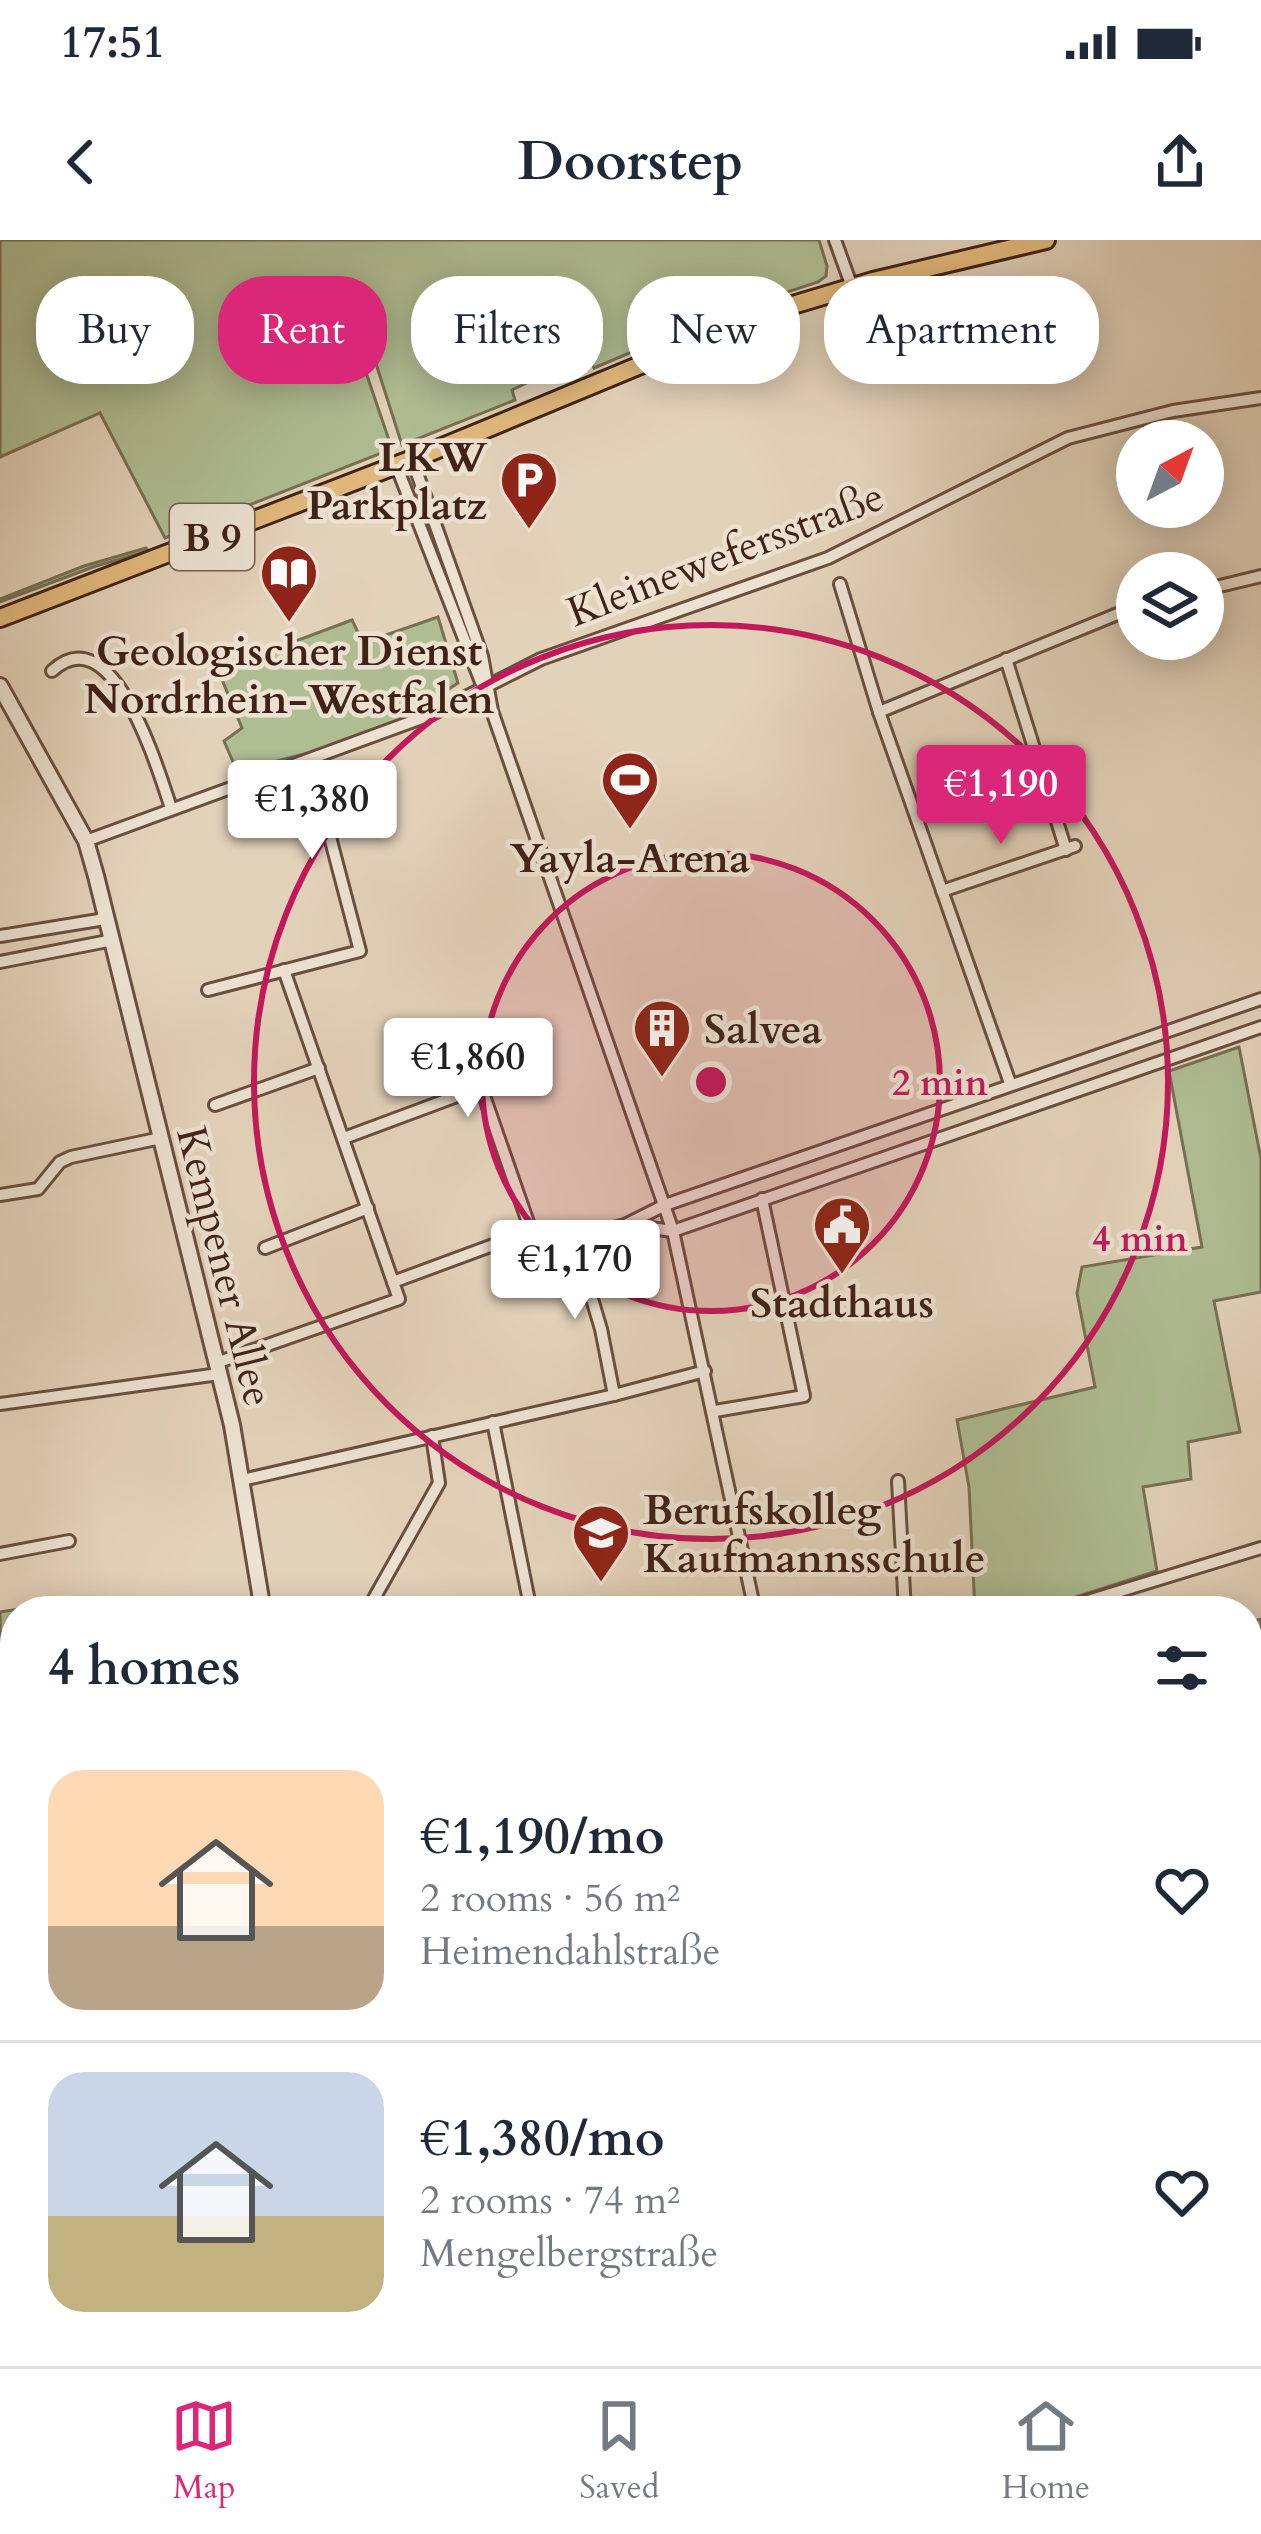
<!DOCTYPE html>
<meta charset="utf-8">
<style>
body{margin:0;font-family:Cardo,serif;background:#f6f6f7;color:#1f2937;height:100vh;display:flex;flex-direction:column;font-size:45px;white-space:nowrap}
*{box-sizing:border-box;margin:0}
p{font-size:39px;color:#747a83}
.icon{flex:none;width:66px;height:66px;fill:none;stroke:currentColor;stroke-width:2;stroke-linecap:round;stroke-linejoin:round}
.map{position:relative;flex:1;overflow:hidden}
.side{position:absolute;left:0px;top:1356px;width:1263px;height:771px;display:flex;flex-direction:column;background:#fff;border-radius:48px 48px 0 0;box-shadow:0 6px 30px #0003}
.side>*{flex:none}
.guide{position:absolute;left:36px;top:36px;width:1191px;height:108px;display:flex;gap:24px}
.needle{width:78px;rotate:41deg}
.tools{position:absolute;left:1116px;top:180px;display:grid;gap:24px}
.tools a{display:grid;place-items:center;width:108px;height:108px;border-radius:50%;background:#fff;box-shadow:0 6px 30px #0003;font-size:60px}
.price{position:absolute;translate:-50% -102px;padding:0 27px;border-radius:12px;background:#fff;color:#222;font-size:39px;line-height:78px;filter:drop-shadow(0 3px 6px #0008)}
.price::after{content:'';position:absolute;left:50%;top:72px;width:36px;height:27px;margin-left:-18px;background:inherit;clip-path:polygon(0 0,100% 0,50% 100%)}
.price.current{background:#db2777;color:#fff}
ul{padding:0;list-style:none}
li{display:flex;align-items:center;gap:36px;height:300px;padding:0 48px}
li+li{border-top:3px solid #e0e1e3}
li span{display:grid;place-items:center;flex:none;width:336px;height:240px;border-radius:36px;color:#555}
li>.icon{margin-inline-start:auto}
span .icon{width:144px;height:144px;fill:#fffc;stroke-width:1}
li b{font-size:51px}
h2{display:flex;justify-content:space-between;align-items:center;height:144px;padding:0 48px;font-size:51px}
.chip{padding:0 42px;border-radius:48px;background:#fff;box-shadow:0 6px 30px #0003;font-size:42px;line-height:108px}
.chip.current{background:#db2777;color:#fff}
.status{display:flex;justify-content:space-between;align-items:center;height:84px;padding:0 60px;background:#fff;direction:ltr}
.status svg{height:33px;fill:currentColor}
header{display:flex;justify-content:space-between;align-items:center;height:156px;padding:0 48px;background:#fff;font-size:54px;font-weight:700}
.menu{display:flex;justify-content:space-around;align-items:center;height:168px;border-top:3px solid #e0e1e3;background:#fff;font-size:33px;color:#747a83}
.menu a{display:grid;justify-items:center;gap:6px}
.menu .current{color:#db2777}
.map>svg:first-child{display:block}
</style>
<div class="status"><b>17:51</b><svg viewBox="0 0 49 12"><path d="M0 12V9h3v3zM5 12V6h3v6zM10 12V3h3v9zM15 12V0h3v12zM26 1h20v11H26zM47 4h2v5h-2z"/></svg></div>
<header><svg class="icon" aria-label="back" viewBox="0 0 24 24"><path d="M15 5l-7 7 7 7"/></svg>Doorstep<svg class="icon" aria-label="share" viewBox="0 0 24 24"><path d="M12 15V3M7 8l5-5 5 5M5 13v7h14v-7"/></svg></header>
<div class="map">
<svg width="1261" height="2126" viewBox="0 0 1261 2126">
<rect width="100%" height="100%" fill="#e3d2ba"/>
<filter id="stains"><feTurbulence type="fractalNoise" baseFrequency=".00167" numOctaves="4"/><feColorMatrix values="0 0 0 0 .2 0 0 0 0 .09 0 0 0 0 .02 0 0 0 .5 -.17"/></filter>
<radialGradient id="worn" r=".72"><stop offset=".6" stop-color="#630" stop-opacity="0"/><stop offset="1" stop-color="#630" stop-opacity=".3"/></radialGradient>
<g fill="#afbd93" stroke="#787054" stroke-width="3">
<polygon points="0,0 819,0 827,26 826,36 818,42 729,71 594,128 587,114 512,150 515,160 402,205 370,105 358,109 392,209 165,298 100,173 0,217"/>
<polygon points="146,308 148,311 93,327 0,362 0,359 84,326"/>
<polygon points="438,377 458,443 376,496 237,531 224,501 242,488 218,430 352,380 363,403"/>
<polygon points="1239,807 1261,919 1261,1052 1214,1061 1240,1192 1188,1202 1191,1239 1143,1247 1157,1331 1057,1363 975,1371 969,1247 957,1180 1095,1147 1077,1053 1082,1027 1202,1007 1169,831"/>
<polygon points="65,1362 66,1371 15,1371 15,1641 0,1643 0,1372"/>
<polygon points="1261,1379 1261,1625 1248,1634 1248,1383"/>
<polygon points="255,2112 397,2112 406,2126 255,2126"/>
<polygon points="492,2112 534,2112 512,2126 470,2126"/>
<polygon points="751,2112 850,2112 881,2126 745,2126"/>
</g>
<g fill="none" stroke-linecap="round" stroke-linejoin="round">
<defs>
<g id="minor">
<polyline points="835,0 852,47"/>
<polyline points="412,219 482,416 492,471 673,991 755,1371"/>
<polyline points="396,225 481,442"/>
<polyline points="840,344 879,472 1010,843"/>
<polyline points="1203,350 1261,336"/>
<polyline points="1006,419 1066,610"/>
<path d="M52,431C113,374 158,530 171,568"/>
<polyline points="879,472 1137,366"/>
<polyline points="86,601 430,475 541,419 828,318 1068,198 1173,171 1261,158"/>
<polyline points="942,651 1075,606"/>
<polyline points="0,696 99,680 107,674"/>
<polyline points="0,722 113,700"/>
<polyline points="284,730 393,1042"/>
<polyline points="208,750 360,711 310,521"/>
<polyline points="215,865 319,828"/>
<polyline points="344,898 481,847 531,991"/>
<polyline points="0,955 38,949 60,922 71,917 161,898"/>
<polyline points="628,985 673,991 1261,787"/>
<polyline points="574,999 601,1089 614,1155"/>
<polyline points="265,1008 368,968"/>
<polyline points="216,1123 399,1059 393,1042 531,991 557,989 574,999 625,985 665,965 1261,759"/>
<polyline points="0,1164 219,1134"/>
<polyline points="715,1171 804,1156 762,959"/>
<polyline points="493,1182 531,1371"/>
<polyline points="242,1240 614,1155 705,1131"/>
<polyline points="898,1241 905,1371"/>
<polyline points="0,1314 69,1301"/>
<polyline points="367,1371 439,1243 432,1196"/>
<polyline points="1055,1371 1261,1308"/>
<polyline points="0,1865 15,1878"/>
<polyline points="1248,2012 1261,2014"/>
<polyline points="1248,2080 1261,2051"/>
<polyline points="1016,2126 1023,2112"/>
<polyline points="1228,2126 1234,2112"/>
</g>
<g id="tertiary">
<polyline points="0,446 86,601 96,636 232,1185 263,1371"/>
<polyline points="956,2112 989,2126"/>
<polyline points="4,2126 15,2105"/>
<polyline points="28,2126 35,2112"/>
</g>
<g id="primary">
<polyline points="0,378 428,213 766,73 873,41 1046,0"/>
<polyline points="1248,1718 1261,1711"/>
<polyline points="1248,1737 1261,1730"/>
<polyline points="545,2126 567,2112"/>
<polyline points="586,2126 609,2112"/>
</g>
</defs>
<use href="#minor" stroke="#6a4f3f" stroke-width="16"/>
<use href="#tertiary" stroke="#6a4f3f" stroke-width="20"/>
<use href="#primary" stroke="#412316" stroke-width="22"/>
<use href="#minor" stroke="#ede2d2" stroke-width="10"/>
<use href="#tertiary" stroke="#ede2d2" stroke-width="14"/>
<use href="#primary" stroke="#e2b97d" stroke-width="16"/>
<g stroke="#412316" stroke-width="3" stroke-dasharray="21 21" stroke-linecap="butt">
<polyline points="1248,1670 1261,1662"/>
<polyline points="522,2126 544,2112"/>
</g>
</g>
<circle cx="711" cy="842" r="229" fill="#c2185b" fill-opacity=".12"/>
<g fill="none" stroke="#c2185b" stroke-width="6">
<circle cx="711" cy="842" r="229"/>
<circle cx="711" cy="842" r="457"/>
</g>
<defs>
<symbol id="parking-pin" viewBox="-11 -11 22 30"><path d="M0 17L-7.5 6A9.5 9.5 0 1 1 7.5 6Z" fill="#8f2418" stroke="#ede2d2"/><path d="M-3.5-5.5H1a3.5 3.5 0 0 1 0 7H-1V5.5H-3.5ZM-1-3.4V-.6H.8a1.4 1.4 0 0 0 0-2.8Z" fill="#fff"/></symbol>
<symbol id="library-pin" viewBox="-11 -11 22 30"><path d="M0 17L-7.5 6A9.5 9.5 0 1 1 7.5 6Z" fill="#8f2418" stroke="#ede2d2"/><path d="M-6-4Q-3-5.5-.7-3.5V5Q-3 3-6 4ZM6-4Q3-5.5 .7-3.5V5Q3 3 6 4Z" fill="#fff"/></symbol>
<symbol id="stadium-pin" viewBox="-11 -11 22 30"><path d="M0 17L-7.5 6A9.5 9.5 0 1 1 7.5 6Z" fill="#8f2418" stroke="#ede2d2"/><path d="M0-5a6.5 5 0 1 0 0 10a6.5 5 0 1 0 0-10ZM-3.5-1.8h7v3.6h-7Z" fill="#fff"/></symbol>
<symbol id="building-pin" viewBox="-11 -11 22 30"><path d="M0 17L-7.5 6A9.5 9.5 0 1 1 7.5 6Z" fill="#8f2418" stroke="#ede2d2"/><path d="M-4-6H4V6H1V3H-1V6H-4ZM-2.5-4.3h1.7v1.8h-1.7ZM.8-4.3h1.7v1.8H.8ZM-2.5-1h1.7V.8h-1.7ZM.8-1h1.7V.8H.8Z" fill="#fff"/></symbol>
<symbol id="civic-pin" viewBox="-11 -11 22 30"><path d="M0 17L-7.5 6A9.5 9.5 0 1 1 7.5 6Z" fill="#8f2418" stroke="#ede2d2"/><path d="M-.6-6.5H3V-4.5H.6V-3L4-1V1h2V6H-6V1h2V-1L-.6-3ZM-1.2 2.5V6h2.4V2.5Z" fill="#fff"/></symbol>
<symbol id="school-pin" viewBox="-11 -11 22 30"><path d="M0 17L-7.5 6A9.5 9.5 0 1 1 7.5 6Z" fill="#8f2418" stroke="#ede2d2"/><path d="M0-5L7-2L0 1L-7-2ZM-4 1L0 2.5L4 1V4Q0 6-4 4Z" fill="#fff"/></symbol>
</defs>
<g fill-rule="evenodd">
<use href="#parking-pin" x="496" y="207" width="66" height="90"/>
<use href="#library-pin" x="256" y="300" width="66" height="90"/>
<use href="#stadium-pin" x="597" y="507" width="66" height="90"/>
<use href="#building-pin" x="629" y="755" width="66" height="90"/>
<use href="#civic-pin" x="809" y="952" width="66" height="90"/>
<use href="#school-pin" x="568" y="1260" width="66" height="90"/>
</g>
<g text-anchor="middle" stroke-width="9" stroke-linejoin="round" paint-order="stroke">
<rect fill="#ede2d2" stroke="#755c4e" stroke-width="3" x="170" y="264" width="84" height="66" rx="9"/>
<g font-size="39" font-weight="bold" fill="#412316">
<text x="212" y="311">B 9</text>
</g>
<g font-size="42" font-weight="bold" fill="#412316" stroke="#ede2d2">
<text x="487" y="231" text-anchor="end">LKW<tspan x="487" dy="48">Parkplatz</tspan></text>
<text x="289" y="425">Geologischer Dienst<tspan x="289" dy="48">Nordrhein-Westfalen</tspan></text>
<text x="630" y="632">Yayla-Arena</text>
<text x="704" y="803" text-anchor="start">Salvea</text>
<text x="842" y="1077">Stadthaus</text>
<text x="643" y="1284" text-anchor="start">Berufskolleg<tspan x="643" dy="48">Kaufmannsschule</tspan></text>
</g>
<g font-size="42" fill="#412316" stroke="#ede2d2">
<text transform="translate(725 313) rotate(-21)" y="15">Kleinewefersstraße</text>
<text transform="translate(226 1026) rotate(76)" y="15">Kempener Allee</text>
</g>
</g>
<circle cx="711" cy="842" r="18" fill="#c2185b" stroke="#ede2d2" stroke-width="6"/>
<g font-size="36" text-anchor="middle" font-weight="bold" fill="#c2185b" stroke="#ede2d2" stroke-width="9" stroke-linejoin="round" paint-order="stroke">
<text x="940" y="855">2 min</text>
<text x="1140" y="1011">4 min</text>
</g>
<rect width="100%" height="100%" filter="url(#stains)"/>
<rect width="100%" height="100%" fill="url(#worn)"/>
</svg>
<div class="tools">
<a><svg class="needle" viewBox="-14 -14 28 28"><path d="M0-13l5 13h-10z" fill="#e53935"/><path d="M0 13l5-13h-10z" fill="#747a83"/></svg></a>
<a><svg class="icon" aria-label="layers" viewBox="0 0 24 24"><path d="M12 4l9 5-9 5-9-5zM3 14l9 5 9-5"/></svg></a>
</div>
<b class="price current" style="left:1001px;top:607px">€1,190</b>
<b class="price" style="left:312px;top:622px">€1,380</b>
<b class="price" style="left:468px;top:880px">€1,860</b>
<b class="price" style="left:575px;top:1082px">€1,170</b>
<div class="guide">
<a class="chip">Buy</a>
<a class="chip current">Rent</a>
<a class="chip">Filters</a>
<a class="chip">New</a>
<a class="chip">Apartment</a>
</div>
<section class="side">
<h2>4 homes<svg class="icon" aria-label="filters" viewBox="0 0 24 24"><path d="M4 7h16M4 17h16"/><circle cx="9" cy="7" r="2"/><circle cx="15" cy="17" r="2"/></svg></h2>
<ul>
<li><span style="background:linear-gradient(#ffd9b3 65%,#b9a48a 0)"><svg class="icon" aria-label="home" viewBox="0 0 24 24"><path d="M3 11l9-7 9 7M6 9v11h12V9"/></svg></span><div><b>€1,190/mo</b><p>2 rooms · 56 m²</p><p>Heimendahlstraße</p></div><svg class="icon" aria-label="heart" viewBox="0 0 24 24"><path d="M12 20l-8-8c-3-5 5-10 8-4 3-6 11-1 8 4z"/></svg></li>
<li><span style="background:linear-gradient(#c9d6e8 60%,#c2b280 0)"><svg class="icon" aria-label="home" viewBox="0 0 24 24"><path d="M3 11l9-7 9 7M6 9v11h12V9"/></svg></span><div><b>€1,380/mo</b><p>2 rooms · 74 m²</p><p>Mengelbergstraße</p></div><svg class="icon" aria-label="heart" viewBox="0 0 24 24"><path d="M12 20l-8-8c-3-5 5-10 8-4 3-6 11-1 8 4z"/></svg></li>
</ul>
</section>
</div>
<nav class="menu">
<a class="current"><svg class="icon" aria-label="map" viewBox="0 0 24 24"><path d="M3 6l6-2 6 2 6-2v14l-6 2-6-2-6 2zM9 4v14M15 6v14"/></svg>Map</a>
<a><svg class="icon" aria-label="saved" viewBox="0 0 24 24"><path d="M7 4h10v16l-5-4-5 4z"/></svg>Saved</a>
<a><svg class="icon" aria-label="home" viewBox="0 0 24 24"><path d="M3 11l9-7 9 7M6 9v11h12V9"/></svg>Home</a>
</nav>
